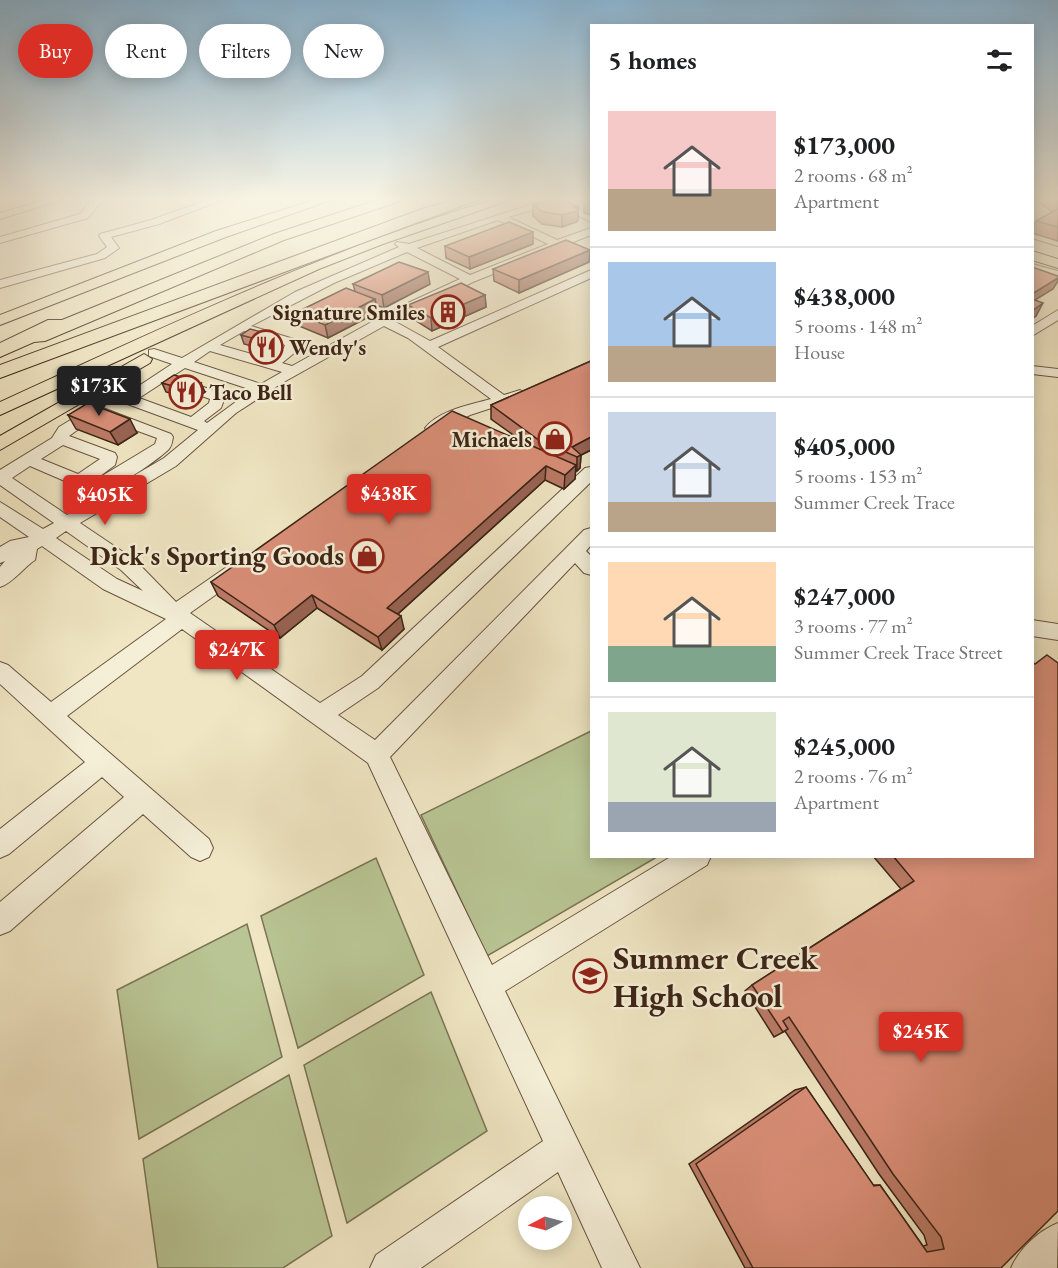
<!DOCTYPE html>
<meta charset="utf-8">
<style>
body{margin:0;font-family:"EB Garamond",serif;background:#f6f6f6;color:#202124;height:100vh;display:flex;flex-direction:column;font-size:22px;white-space:nowrap}
*{box-sizing:border-box;margin:0}
p{font-size:20px;color:#757577}
.icon{flex:none;width:33px;height:33px;fill:none;stroke:currentColor;stroke-width:2;stroke-linecap:round;stroke-linejoin:round}
.map{position:relative;flex:1;overflow:hidden}
.details{position:absolute;left:590px;top:24px;width:444px;height:834px;display:flex;flex-direction:column;background:#fff;border-radius:0px;box-shadow:0 3px 15px #0003}
.details>*{flex:none}
.banner{position:absolute;left:18px;top:24px;width:482px;height:54px;display:flex;gap:12px}
.needle{width:39px;rotate:264deg}
.controls{position:absolute;left:518px;top:1196px;display:grid;gap:12px}
.controls a{display:grid;place-items:center;width:54px;height:54px;border-radius:50%;background:#fff;box-shadow:0 3px 15px #0003;font-size:30px}
.price{position:absolute;translate:-50% -51px;padding:0 14px;border-radius:6px;background:#d93025;color:#fff;font-size:20px;line-height:39px;filter:drop-shadow(0 2px 3px #0008)}
.price::after{content:'';position:absolute;left:50%;top:36px;width:18px;height:14px;margin-left:-9px;background:inherit;clip-path:polygon(0 0,100% 0,50% 100%)}
.price.selected{background:#222;color:#fff}
ul{padding:0;list-style:none}
li{display:flex;align-items:center;gap:18px;height:150px;padding:0 18px}
li+li{border-top:2px solid #e0e0e0}
li span{display:grid;place-items:center;flex:none;width:168px;height:120px;border-radius:0px;color:#555}
li>.icon{margin-inline-start:auto}
span .icon{width:72px;height:72px;fill:#fffc;stroke-width:1}
li b{font-size:26px}
h2{display:flex;justify-content:space-between;align-items:center;height:72px;padding:0 18px;font-size:26px}
.chip{padding:0 21px;border-radius:27px;background:#fff;box-shadow:0 3px 15px #0003;font-size:21px;line-height:54px}
.chip.selected{background:#d93025;color:#fff}
.map>svg:first-child{display:block}
</style>
<div class="map">
<svg width="1058" height="1268" viewBox="0 0 1058 1268">
<rect width="100%" height="100%" fill="#f0e6c3"/>
<filter id="stains"><feTurbulence type="fractalNoise" baseFrequency=".00333" numOctaves="4"/><feColorMatrix values="0 0 0 0 .2 0 0 0 0 .09 0 0 0 0 .02 0 0 0 .5 -.17"/></filter>
<radialGradient id="worn" r=".72"><stop offset=".6" stop-color="#630" stop-opacity="0"/><stop offset="1" stop-color="#630" stop-opacity=".3"/></radialGradient>
<g fill="#b9c594" stroke="#7a7455" stroke-width="1.5">
<polygon points="591,731 591,856 657,857 487,956 421,815"/>
<polygon points="376,858 424,975 298,1048 261,916"/>
<polygon points="247,924 282,1057 139,1139 117,990"/>
<polygon points="431,992 487,1131 347,1223 304,1065"/>
<polygon points="289,1075 332,1236 283,1268 158,1268 143,1159"/>
</g>
<g fill="none" stroke-linecap="round" stroke-linejoin="round">
<defs>
<g id="minor">
<polygon points="52,198 67,198 0,219 0,213"/>
<polygon points="110,198 100,203 88,218 0,243 0,237 80,214 92,199"/>
<polygon points="213,198 227,198 159,224 111,237 119,248 105,258 0,288 0,280 97,254 107,247 99,236 100,234 151,220"/>
<path d="M551,198H558L591,215V222L555,204L508,217L557,240L591,228V235L473,282L394,321L430,341L591,270V278L438,347L504,395L520,390L527,394L525,397L470,415L439,431H427L425,428C439,410 470,405 491,399L408,338L384,326L282,383L236,413L176,466L80,523L135,560L176,602L228,566H242L245,571L242,576L190,613L320,703L362,676L585,468L591,467V482L378,688L338,715L375,740L584,530L591,528V545L586,551L591,556V575L584,573L575,563L390,757L492,965L672,856H711L707,865L505,991L640,1268H602L558,1172L421,1268H370L376,1255L543,1141L368,763L182,629L67,716L209,839L213,848L209,857L200,861L191,857L143,814L10,931L0,935V902L124,797L102,777L9,854L0,858V829L85,762L0,684V662L8,665L51,702L166,619L103,589L42,546L37,549L35,560C23,568 13,583 0,587V567L5,561L0,563V547L10,541L29,537L0,517V502L43,529L54,523L0,485V470L52,438L59,427L95,405L171,434L173,437C172,442 172,446 168,450C154,463 102,499 84,494L74,485L30,466L12,478L67,515L164,458L198,430L122,402L119,399L172,364L149,356V350L154,349L182,358L295,292L399,247L395,244L397,242L409,244ZM498,220L548,244L470,275L417,248ZM407,252L460,279L395,309L292,366L282,363L298,350L297,340L251,326L334,283ZM244,331L285,345L284,348L269,359L220,345ZM210,351L282,372L261,384L194,362ZM185,368L252,390L207,423L204,421L221,408L225,397L223,394L184,380H174L172,383L174,386L210,399L209,403L191,417L139,398ZM97,416L157,438L155,444L92,482L115,465L117,457L115,453L69,436ZM63,445L100,459L78,474L41,459ZM66,531L121,570L143,591L117,579L56,538Z"/>
<polygon points="1032,232 1058,239 1058,246 1032,238"/>
<polygon points="1032,264 1058,271 1058,279 1032,271"/>
<polygon points="1058,310 1058,320 1032,336 1032,326"/>
<polygon points="1032,366 1058,369 1058,377 1032,374"/>
<polygon points="1032,620 1058,624 1058,640 1032,636"/>
<path d="M1058,1223L1057,1268H1011C1020,1248 1038,1231 1058,1223Z"/>
</g>
<g id="major">
<polygon points="320,198 337,198 226,237 0,325 0,315 216,231"/>
<path d="M498,198H516L383,244L319,269L0,415V402C164,327 325,250 498,198Z"/>
<polygon points="1032,251 1058,259 1058,268 1032,260"/>
<polygon points="144,354 152,359 150,363 0,450 0,436"/>
</g>
<g id="highway">
<polygon points="383,198 403,198 401,201 284,240 45,341 34,342 0,357 0,343 48,320 62,320 274,234"/>
<polygon points="461,198 483,198 0,378 0,365 422,209"/>
</g>
</defs>
<use href="#minor" stroke="#695441" stroke-width="2"/>
<use href="#major" stroke="#3c2416" stroke-width="2"/>
<use href="#highway" stroke="#3c2416" stroke-width="2"/>
<use href="#minor" fill="#f5efd8" fill-rule="evenodd"/>
<use href="#major" fill="#f0e6c3" fill-rule="evenodd"/>
<use href="#highway" fill="#f0e6c3" fill-rule="evenodd"/>
</g>
<g fill="#bb7a66" stroke="#3c2416" stroke-width="1.5">
<polygon points="584,198 591,198 591,215 584,213"/>
<polygon points="1033,198 1058,198 1058,241 1032,233 1032,229 1036,221 1052,212"/>
<polygon points="533,205 578,206 578,220 576,222 562,227 542,224 533,216"/>
<polygon points="533,244 470,269 446,258 445,246"/>
<polygon points="590,250 589,262 519,293 494,281 493,269"/>
<polygon points="353,284 430,284 384,308 376,305 378,312 328,338 299,326 295,313 355,291"/>
<polygon points="485,295 486,307 432,331 410,317 408,305"/>
<polygon points="241,335 280,345 277,347 278,349 274,352 244,344"/>
<polygon points="591,361 591,450 581,455 580,468 577,471 575,471 575,479 564,489 545,480 398,614 404,629 382,650 317,608 280,638 218,596 211,582 523,442 491,419 491,405"/>
<polygon points="162,383 205,392 194,400 166,392"/>
<polygon points="68,415 137,433 118,445 76,429"/>
<polygon points="873,856 1032,856 1001,1268 745,1268 689,1164 795,1090 806,1087 873,1185 880,1185 923,1246 927,1245 924,1235 879,1174 785,1031 774,1037 745,991 752,985 901,889"/>
</g>
<g fill="#986353" stroke="#3c2416" stroke-width="1.5">
<polygon points="578,206 578,220 576,222 562,227 562,215 574,207"/>
<polygon points="533,232 533,244 470,269 469,257"/>
<polygon points="590,250 589,262 519,293 519,280"/>
<polygon points="428,272 430,284 384,308 382,295"/>
<polygon points="1058,278 1058,281 1053,289 1032,302 1032,294"/>
<polygon points="485,295 486,307 432,331 431,318"/>
<polygon points="375,299 378,312 328,338 325,325"/>
<polygon points="1043,303 1036,316 1032,319 1032,311"/>
<polygon points="278,336 280,345 277,347 278,349 274,352 271,343 272,340"/>
<polygon points="201,383 205,392 194,400 190,391"/>
<polygon points="130,419 137,433 118,445 110,432"/>
<polygon points="591,437 591,450 581,455 580,468 577,471 577,457 572,447"/>
<polygon points="576,465 575,479 564,489 565,475"/>
<polygon points="546,466 545,480 390,621 387,608"/>
<polygon points="312,595 317,608 280,638 274,625"/>
<polygon points="401,616 404,629 382,650 378,637"/>
</g>
<g fill="#d98e77" stroke="#3c2416" stroke-width="1.5">
<polygon points="556,198 578,206 574,207 578,209 577,211 562,215 543,212 533,205"/>
<polygon points="1058,209 1058,227 1036,221"/>
<polygon points="509,222 533,232 469,257 445,246"/>
<polygon points="566,240 590,250 519,280 493,269"/>
<polygon points="399,262 428,272 382,295 353,284"/>
<polygon points="1032,267 1058,276 1058,278 1032,294"/>
<polygon points="461,283 485,295 431,318 408,305"/>
<polygon points="346,288 375,299 325,325 295,313"/>
<polygon points="1032,299 1043,303 1032,311"/>
<polygon points="250,329 278,336 272,340 275,340 271,343 241,335"/>
<polygon points="591,361 591,437 572,447 581,455 577,457 540,441 491,405"/>
<polygon points="174,375 201,383 190,391 162,383"/>
<polygon points="88,403 130,419 110,432 68,415"/>
<polygon points="452,411 576,465 565,475 546,466 387,608 401,616 378,637 312,595 274,625 211,582"/>
<polygon points="1047,655 1058,663 1058,1211 1001,1268 753,1268 696,1164 806,1087 874,1186 880,1185 927,1252 944,1249 941,1237 893,1174 789,1017 783,1021 788,1029 783,1032 752,985 914,881 893,856 1032,856 1032,662 1035,664"/>
</g>
<linearGradient id="sky" x2="0" y2="1"><stop stop-color="#8bb8d7"/><stop offset="0.53" stop-color="#f8f4e4"/><stop offset="1" stop-color="#f8f4e4" stop-opacity="0"/></linearGradient>
<rect width="1058" height="375" fill="url(#sky)"/>
<defs>
<symbol id="building-ring" viewBox="-11 -11 22 22"><circle r="9.5" fill="#f5efd8" stroke="#8f2418" stroke-width="1.5"/><path d="M-4-6H4V6H1V3H-1V6H-4ZM-2.5-4.3h1.7v1.8h-1.7ZM.8-4.3h1.7v1.8H.8ZM-2.5-1h1.7V.8h-1.7ZM.8-1h1.7V.8H.8Z" fill="#8f2418"/></symbol>
<symbol id="restaurant-ring" viewBox="-11 -11 22 22"><circle r="9.5" fill="#f5efd8" stroke="#8f2418" stroke-width="1.5"/><path d="M-5-6h1v4h1v-4h1v4h1v-4h1v5L-1.5 .5V6h-2V.5L-5-1ZM5-6V6H3V1.5H1.5Q1.5-4 5-6Z" fill="#8f2418"/></symbol>
<symbol id="shop-ring" viewBox="-11 -11 22 22"><circle r="9.5" fill="#f5efd8" stroke="#8f2418" stroke-width="1.5"/><path d="M-5-2.5h2.3a2.7 3.5 0 0 1 5.4 0H5L5.5 6h-11ZM-1.5-2.5h3a1.5 2.3 0 0 0-3 0Z" fill="#8f2418"/></symbol>
<symbol id="school-ring" viewBox="-11 -11 22 22"><circle r="9.5" fill="#f5efd8" stroke="#8f2418" stroke-width="1.5"/><path d="M0-5L7-2L0 1L-7-2ZM-4 1L0 2.5L4 1V4Q0 6-4 4Z" fill="#8f2418"/></symbol>
</defs>
<g fill-rule="evenodd">
<use href="#building-ring" x="429" y="293" width="38" height="38"/>
<use href="#restaurant-ring" x="247" y="328" width="38" height="38"/>
<use href="#restaurant-ring" x="167" y="373" width="38" height="38"/>
<use href="#shop-ring" x="536" y="420" width="38" height="38"/>
<use href="#shop-ring" x="348" y="537" width="38" height="38"/>
<use href="#school-ring" x="571" y="957" width="38" height="38"/>
</g>
<g text-anchor="middle" stroke-width="5" stroke-linejoin="round" paint-order="stroke">
<g font-size="22" font-weight="bold" fill="#3c2416" stroke="#f5efd8" text-anchor="end">
<text x="425" y="320">Signature Smiles</text>
<text x="289" y="355" text-anchor="start">Wendy's</text>
<text x="209" y="400" text-anchor="start">Taco Bell</text>
<text x="532" y="447">Michaels</text>
</g>
<g font-size="27" font-weight="bold" fill="#3c2416" stroke="#f5efd8" text-anchor="end">
<text x="344" y="565">Dick's Sporting Goods</text>
</g>
<g font-size="33" font-weight="bold" fill="#3c2416" stroke="#f5efd8" text-anchor="start">
<text x="613" y="969">Summer Creek<tspan x="613" dy="38">High School</tspan></text>
</g>
</g>
<rect width="100%" height="100%" filter="url(#stains)"/>
<rect width="100%" height="100%" fill="url(#worn)"/>
</svg>
<div class="controls">
<a><svg class="needle" viewBox="-14 -14 28 28"><path d="M0-13l5 13h-10z" fill="#e53935"/><path d="M0 13l5-13h-10z" fill="#757577"/></svg></a>
</div>
<b class="price selected" style="left:99px;top:417px">$173K</b>
<b class="price" style="left:389px;top:525px">$438K</b>
<b class="price" style="left:105px;top:526px">$405K</b>
<b class="price" style="left:237px;top:681px">$247K</b>
<b class="price" style="left:921px;top:1063px">$245K</b>
<div class="banner">
<a class="chip selected">Buy</a>
<a class="chip">Rent</a>
<a class="chip">Filters</a>
<a class="chip">New</a>
</div>
<section class="details">
<h2>5 homes<svg class="icon" aria-label="filters" viewBox="0 0 24 24"><path d="M4 7h16M4 17h16"/><circle cx="9" cy="7" r="2"/><circle cx="15" cy="17" r="2"/></svg></h2>
<ul>
<li><span style="background:linear-gradient(#f6c9c9 65%,#b9a48a 0)"><svg class="icon" aria-label="home" viewBox="0 0 24 24"><path d="M3 11l9-7 9 7M6 9v11h12V9"/></svg></span><div><b>$173,000</b><p>2 rooms · 68 m²</p><p>Apartment</p></div></li>
<li><span style="background:linear-gradient(#a9c7e8 70%,#b9a48a 0)"><svg class="icon" aria-label="home" viewBox="0 0 24 24"><path d="M3 11l9-7 9 7M6 9v11h12V9"/></svg></span><div><b>$438,000</b><p>5 rooms · 148 m²</p><p>House</p></div></li>
<li><span style="background:linear-gradient(#c9d6e8 75%,#b9a48a 0)"><svg class="icon" aria-label="home" viewBox="0 0 24 24"><path d="M3 11l9-7 9 7M6 9v11h12V9"/></svg></span><div><b>$405,000</b><p>5 rooms · 153 m²</p><p>Summer Creek Trace</p></div></li>
<li><span style="background:linear-gradient(#ffd9b3 70%,#7fa58c 0)"><svg class="icon" aria-label="home" viewBox="0 0 24 24"><path d="M3 11l9-7 9 7M6 9v11h12V9"/></svg></span><div><b>$247,000</b><p>3 rooms · 77 m²</p><p>Summer Creek Trace Street</p></div></li>
<li><span style="background:linear-gradient(#dfe7d0 75%,#9aa5b1 0)"><svg class="icon" aria-label="home" viewBox="0 0 24 24"><path d="M3 11l9-7 9 7M6 9v11h12V9"/></svg></span><div><b>$245,000</b><p>2 rooms · 76 m²</p><p>Apartment</p></div></li>
</ul>
</section>
</div>
